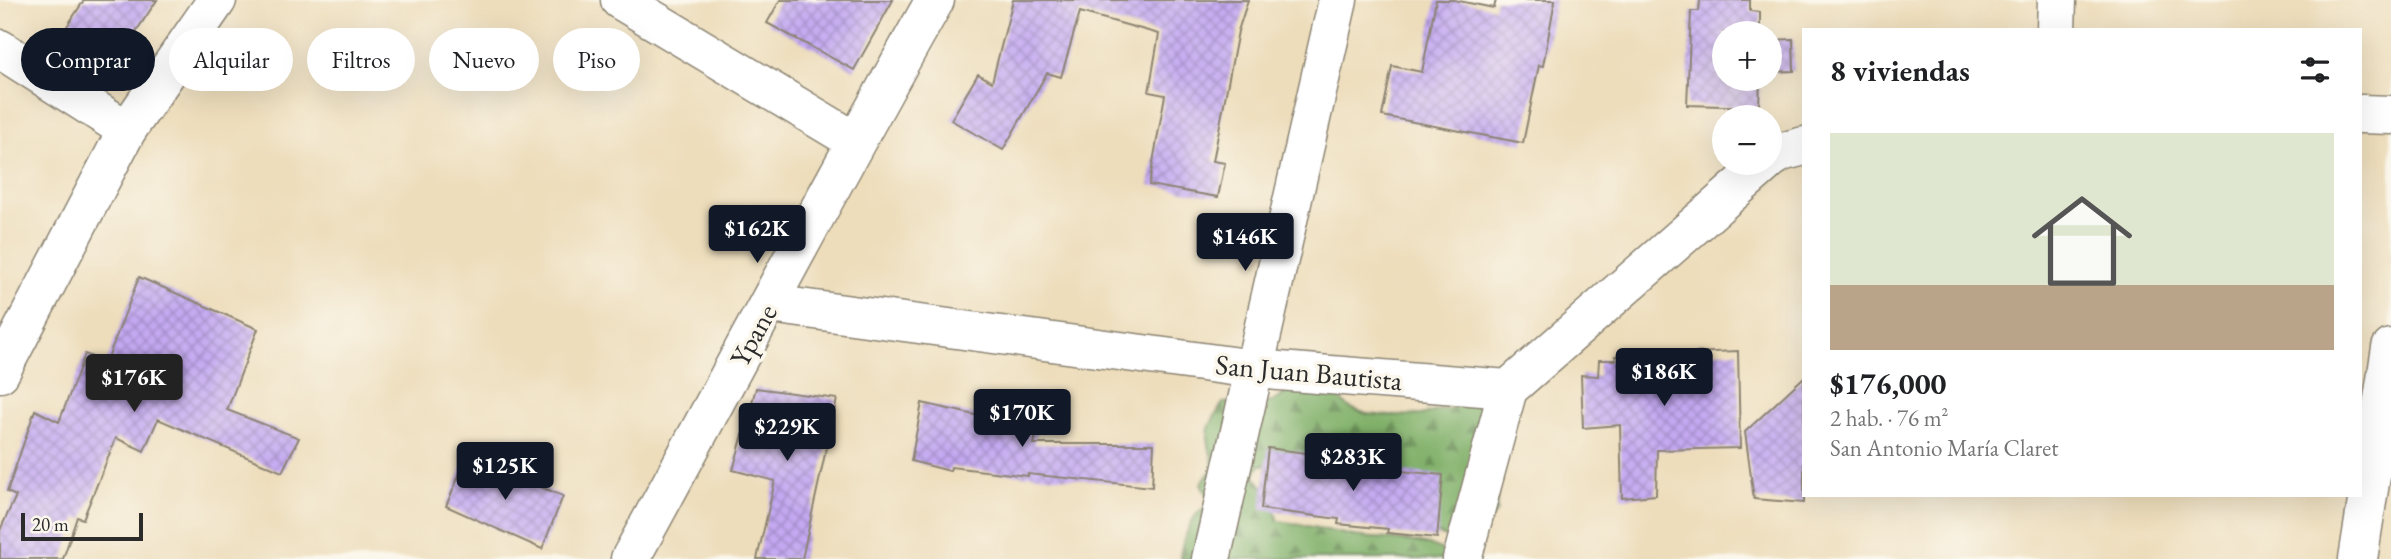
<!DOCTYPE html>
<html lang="es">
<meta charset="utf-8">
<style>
body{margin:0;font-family:"EB Garamond",serif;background:#f2f2f2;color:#202124;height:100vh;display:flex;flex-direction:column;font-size:26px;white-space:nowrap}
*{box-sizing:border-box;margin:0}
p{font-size:23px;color:#757577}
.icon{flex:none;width:38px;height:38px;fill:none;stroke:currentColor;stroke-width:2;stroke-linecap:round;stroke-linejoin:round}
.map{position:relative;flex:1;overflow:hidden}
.details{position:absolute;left:1802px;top:28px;width:560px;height:469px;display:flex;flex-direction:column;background:#fff;border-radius:0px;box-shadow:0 7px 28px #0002}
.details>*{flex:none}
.guide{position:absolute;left:21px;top:28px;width:665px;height:63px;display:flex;gap:14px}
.controls{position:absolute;left:1712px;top:21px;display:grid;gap:14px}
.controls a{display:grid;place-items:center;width:70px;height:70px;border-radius:50%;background:#fff;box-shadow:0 7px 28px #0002;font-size:35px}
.scale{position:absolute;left:21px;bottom:18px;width:122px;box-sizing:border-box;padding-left:7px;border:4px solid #2b2b2b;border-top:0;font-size:19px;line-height:24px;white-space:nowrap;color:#2b2b2b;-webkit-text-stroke:5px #fbf7ec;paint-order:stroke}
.price{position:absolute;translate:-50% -60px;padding:0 16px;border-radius:7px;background:#111827;color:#fff;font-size:23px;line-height:46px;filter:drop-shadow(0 2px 4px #0008)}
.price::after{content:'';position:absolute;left:50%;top:42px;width:21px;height:16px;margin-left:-10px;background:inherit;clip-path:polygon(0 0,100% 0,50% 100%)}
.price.selected{background:#222;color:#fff}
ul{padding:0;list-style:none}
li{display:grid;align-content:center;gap:14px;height:371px;padding:0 28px}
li+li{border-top:2px solid #e0e0e0}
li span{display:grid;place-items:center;height:217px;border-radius:0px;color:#555}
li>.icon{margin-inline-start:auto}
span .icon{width:126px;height:126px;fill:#fffc;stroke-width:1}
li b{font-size:30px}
h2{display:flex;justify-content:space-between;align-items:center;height:84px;padding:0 28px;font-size:30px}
.pill{padding:0 24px;border-radius:32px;background:#fff;box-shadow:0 7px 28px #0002;font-size:24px;line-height:63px}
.pill.selected{background:#111827;color:#fff}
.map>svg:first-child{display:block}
</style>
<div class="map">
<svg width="2391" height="559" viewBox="0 0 2391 559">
<defs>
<pattern id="forest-firs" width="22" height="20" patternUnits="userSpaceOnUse" patternTransform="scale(1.75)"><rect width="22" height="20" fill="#80b069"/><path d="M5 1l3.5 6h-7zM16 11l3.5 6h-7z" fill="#698f57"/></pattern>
<pattern id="building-cross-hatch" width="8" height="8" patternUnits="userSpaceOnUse" patternTransform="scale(1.75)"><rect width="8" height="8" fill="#c4a9f2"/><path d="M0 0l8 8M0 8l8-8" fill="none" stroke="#9f8ac4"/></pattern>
</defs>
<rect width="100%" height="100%" fill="#fbf7ec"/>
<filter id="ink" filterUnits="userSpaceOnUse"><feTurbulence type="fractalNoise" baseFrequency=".0143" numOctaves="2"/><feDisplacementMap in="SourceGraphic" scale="14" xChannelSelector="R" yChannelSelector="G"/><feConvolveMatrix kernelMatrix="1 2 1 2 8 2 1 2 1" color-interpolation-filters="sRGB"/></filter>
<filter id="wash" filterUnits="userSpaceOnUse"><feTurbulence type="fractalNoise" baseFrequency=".00686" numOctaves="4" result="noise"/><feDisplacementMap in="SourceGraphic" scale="28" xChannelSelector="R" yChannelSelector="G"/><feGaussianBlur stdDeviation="1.57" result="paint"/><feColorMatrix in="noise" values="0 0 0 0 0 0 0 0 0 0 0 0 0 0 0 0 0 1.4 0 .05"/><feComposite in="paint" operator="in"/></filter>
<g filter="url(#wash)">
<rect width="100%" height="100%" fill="#edddbb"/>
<path fill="url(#forest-firs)" stroke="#566e4a" stroke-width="2" d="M1292,388L1307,389L1322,396L1338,398L1350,408L1367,414L1390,416L1421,415L1467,404L1495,405L1497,511L1487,526L1449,538L1430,531L1359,469C1344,464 1333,468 1319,467C1299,466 1280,463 1260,465L1254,476L1272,498L1278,521C1304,524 1329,531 1354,536C1377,540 1441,538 1453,559H1180C1180,548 1191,516 1201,510C1205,507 1209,506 1212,505V498L1204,491L1201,483L1214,468C1207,434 1202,434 1223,403C1238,401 1254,406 1268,403C1277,401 1284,393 1292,388Z"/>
<g id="blocks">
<g fill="url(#building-cross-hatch)">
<polygon points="84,0 157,0 109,72 59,39"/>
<polygon points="780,0 893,0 854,70 767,23"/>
<polygon points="1013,0 1248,0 1238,31 1213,161 1225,163 1218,197 1149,185 1165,95 1149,92 1159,34 1080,12 1061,77 1047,73 1003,150 951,120 978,74 992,82"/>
<polygon points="1436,0 1454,0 1494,8 1496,0 1555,0 1543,66 1539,65 1523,143 1382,116 1392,66 1422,72"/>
<polygon points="1700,0 1750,0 1750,11 1760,12 1760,33 1724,33 1724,79 1760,79 1759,107 1687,105 1691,11 1699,11"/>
<polygon points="1793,39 1794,71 1769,72 1769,40"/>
<polygon points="139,277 258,329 227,410 299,438 282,472 158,419 144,451 116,438 83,519 77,517 63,559 0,559 0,530 16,496 7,492 35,410 59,422 85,354 106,363"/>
<polygon points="1738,351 1740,448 1657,450 1656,495 1622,498 1620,425 1583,428 1581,375 1598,376 1599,360 1616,360 1615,356"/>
<polygon points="1804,377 1804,503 1754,499 1745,432"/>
<polygon points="756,388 837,399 802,559 757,559 775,481 733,470"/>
<polygon points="922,403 984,417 986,408 1040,419 1034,444 1154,444 1152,487 1028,474 1028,476 951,467 950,471 911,461"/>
<polygon points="1268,448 1337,457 1336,465 1443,475 1437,538 1387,533 1388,529 1338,524 1339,519 1261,509"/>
<polygon points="467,457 563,496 542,549 446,506"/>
</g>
</g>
</g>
<g filter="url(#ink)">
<use href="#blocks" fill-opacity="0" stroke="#8c8473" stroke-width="2"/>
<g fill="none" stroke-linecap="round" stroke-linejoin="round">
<defs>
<g id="street">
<polyline points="620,0 855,141"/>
<polyline points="2056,30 2057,0"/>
<polyline points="0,49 127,130"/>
<polyline points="2361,114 2391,115"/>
<polyline points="1769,160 1781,152 1804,146"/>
<polyline points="770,304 1254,369 1508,389 1766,163"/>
<polyline points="0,373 127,130 217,0"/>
<path d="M630,559C732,373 830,185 935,0"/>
<polyline points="1211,559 1338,0"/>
<polyline points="1462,559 1508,389"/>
<polyline points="2358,559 2391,348"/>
</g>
</defs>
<use href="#street" stroke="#8c8473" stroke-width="41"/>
<use href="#street" stroke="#fff" stroke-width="38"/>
</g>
</g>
<g text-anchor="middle" stroke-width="7" stroke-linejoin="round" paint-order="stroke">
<g font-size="28" fill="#2b2b2b" stroke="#fbf7ec">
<text transform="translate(753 335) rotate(-61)" y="10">Ypane</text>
<text transform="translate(1309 372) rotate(5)" y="10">San Juan Bautista</text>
</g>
</g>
</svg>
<div class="controls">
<a>+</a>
<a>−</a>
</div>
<div class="scale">20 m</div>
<b class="price" style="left:757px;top:265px">$162K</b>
<b class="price" style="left:1245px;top:273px">$146K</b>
<b class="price" style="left:1664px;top:408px">$186K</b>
<b class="price selected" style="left:134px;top:414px">$176K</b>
<b class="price" style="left:1022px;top:449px">$170K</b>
<b class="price" style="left:787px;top:463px">$229K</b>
<b class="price" style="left:1353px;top:493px">$283K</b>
<b class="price" style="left:505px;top:502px">$125K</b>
<div class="guide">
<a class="pill selected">Comprar</a>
<a class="pill">Alquilar</a>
<a class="pill">Filtros</a>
<a class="pill">Nuevo</a>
<a class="pill">Piso</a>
</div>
<section class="details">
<h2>8 viviendas<svg class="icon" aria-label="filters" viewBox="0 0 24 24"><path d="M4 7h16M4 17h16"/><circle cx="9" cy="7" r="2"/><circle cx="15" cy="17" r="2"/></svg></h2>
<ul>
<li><span style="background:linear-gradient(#dfe7d0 70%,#b9a48a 0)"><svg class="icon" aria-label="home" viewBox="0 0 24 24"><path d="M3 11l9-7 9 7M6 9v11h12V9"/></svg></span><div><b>$176,000</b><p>2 hab. · 76 m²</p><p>San Antonio María Claret</p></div></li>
</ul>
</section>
</div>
